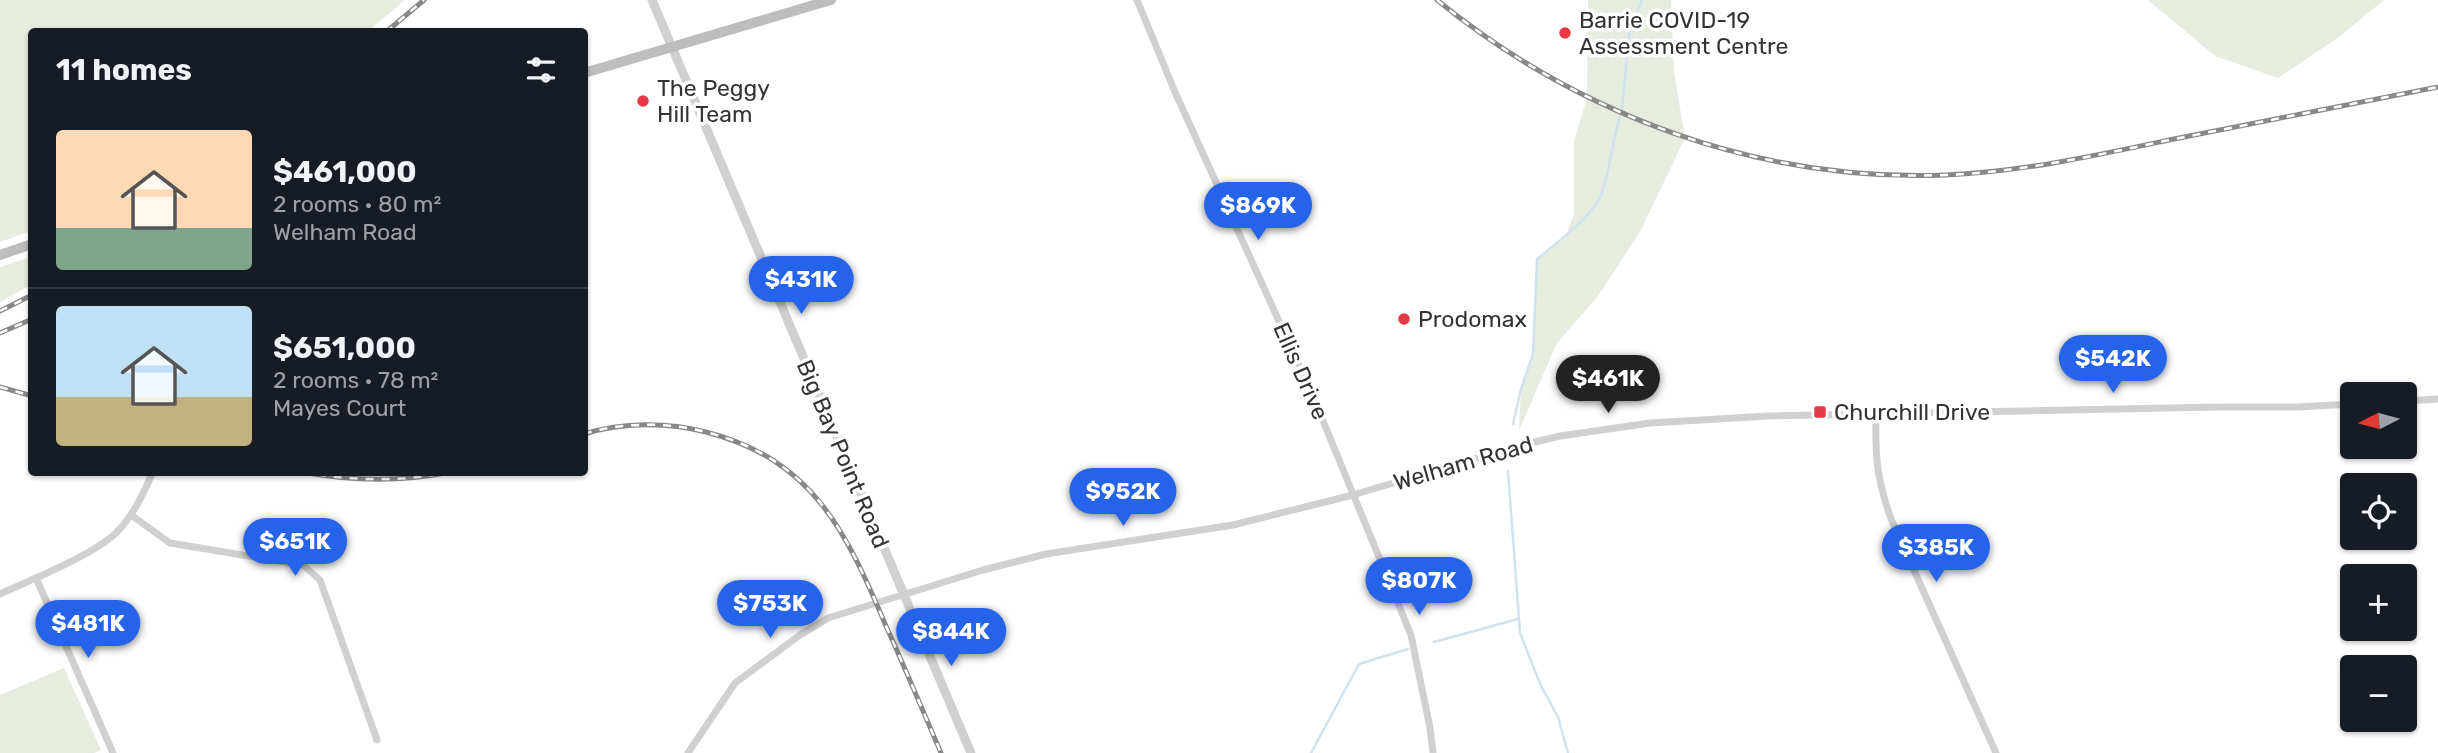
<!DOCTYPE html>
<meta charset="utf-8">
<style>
body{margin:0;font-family:Rubik,sans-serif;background:#20242c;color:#f1f3f6;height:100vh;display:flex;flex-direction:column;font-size:26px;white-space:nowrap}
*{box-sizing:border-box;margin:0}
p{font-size:23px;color:#9ea1a6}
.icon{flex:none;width:38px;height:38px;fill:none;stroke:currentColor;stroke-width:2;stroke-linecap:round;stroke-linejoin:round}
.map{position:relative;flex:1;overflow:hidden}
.panel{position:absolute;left:28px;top:28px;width:560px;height:448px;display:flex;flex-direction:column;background:#171b24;border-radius:7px;box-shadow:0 2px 5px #0004}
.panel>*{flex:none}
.needle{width:46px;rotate:264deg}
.controls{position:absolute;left:2340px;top:382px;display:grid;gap:14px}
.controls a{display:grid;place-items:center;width:77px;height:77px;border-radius:7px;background:#171b24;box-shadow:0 2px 5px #0004;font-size:35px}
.price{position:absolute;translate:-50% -60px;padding:0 16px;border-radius:24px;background:#2563eb;color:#fff;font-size:23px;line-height:46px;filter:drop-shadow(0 2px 4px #0008)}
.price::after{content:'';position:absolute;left:50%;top:42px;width:21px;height:16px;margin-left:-10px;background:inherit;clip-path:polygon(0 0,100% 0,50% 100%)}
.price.active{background:#222;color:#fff}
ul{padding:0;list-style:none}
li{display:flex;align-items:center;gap:21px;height:175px;padding:0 28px}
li+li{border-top:2px solid #363941}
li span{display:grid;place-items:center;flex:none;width:196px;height:140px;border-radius:7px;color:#555}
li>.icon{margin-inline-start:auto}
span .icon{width:84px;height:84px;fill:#fffc;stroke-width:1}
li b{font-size:30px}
h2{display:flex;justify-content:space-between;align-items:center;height:84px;padding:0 28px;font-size:30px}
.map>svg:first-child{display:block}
</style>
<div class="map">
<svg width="2438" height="753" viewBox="0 0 2438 753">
<rect width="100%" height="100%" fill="#fff"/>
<g fill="#e6ecdf">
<polygon points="0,0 405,0 368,31 32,32 31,231 0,242"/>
<polygon points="1588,0 1671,0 1674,72 1685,138 1640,232 1598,296 1557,343 1519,430 1521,389 1533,354 1537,259 1565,238 1574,214 1574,141 1587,98"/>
<polygon points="2148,0 2384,0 2339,37 2278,78 2215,56"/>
<polygon points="31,257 31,285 0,302 0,267"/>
<polygon points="64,668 101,750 94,753 0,753 0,695"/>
</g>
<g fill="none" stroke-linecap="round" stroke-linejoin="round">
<g stroke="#cfe2ee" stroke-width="2.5">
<polyline points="1622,111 1629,33 1642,0"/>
<path d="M1513,424L1521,389L1533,354L1537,259C1556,244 1594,215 1602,193C1610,168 1612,142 1620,117"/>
<polyline points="1508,471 1520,633 1541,686 1558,717 1568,753"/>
<polyline points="1434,642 1518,619"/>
<polyline points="1311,753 1359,664 1408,649"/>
</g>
<g stroke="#d0d0d0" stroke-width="7">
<polyline points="1137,0 1175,92 1312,394 1411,635 1430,728 1433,753"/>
<polyline points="2404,401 2438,399"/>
<path d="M1876,415C1875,458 1877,479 1891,519L1996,753"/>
<polyline points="131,515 170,543 303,565 320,580 377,740"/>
<polyline points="36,578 113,753"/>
<path d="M0,594C31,580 93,555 116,533C134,515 143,494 153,472"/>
<polyline points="688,753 735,683 800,635 828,618 983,570 1046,554 1233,525 1353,495 1514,447 1560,436 1650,423 1769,416 2217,407 2298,407 2352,404"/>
</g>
<polyline stroke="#d0d0d0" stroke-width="9" points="652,0 971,753"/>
<g stroke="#bdbdbd" stroke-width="10">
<polyline points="584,73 831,0"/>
<polyline points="0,255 32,244"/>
</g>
<defs>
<g id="rail">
<path d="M1437,0C1580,116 1759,182 1945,175C2022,172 2098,155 2174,139C2262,122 2350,104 2438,87"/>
<polyline points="386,32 424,0"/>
<polyline points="0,311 32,295"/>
<polyline points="0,333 32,319"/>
<polyline points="0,387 32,396"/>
<path d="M584,434C623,422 667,422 706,432C814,460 846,532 886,626C905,668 923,711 941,753"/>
<path d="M302,472C351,481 402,482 450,472"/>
</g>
</defs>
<use href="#rail" stroke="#888" stroke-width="5"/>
<use href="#rail" stroke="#fff" stroke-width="2.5" stroke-dasharray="8" stroke-linecap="butt"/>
</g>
<g fill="#e63946" stroke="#fff" stroke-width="2.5">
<circle cx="1565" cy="33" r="7"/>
<circle cx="643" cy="101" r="7"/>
<circle cx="1404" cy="319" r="7"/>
<rect x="1813" y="405" width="14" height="14" rx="3.5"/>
</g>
<g text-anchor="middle" stroke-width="7" stroke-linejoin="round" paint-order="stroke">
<g font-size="23" fill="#333" stroke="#fff" text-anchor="start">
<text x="1579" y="28">Barrie COVID-19<tspan x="1579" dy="26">Assessment Centre</tspan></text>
<text x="657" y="96">The Peggy<tspan x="657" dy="26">Hill Team</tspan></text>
<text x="1418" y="327">Prodomax</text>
<text x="1834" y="420">Churchill Drive</text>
</g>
<g font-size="23" fill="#333" stroke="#fff">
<text transform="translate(1301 371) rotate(66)" y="8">Ellis Drive</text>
<text transform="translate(843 454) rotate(67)" y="8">Big Bay Point Road</text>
<text transform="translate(1463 463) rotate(-16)" y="8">Welham Road</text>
</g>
</g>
</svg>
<div class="controls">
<a><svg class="needle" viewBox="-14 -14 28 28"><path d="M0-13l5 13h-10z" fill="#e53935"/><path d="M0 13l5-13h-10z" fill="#9ea1a6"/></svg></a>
<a><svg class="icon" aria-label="locate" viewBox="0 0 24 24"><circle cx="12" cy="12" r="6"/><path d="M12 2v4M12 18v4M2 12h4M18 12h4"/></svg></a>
<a>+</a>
<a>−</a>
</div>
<b class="price" style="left:1258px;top:242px">$869K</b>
<b class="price" style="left:801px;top:316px">$431K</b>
<b class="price" style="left:2113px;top:395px">$542K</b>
<b class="price active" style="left:1608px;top:415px">$461K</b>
<b class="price" style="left:1123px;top:528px">$952K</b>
<b class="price" style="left:295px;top:578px">$651K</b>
<b class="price" style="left:1936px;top:584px">$385K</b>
<b class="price" style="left:1419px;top:617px">$807K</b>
<b class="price" style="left:770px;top:640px">$753K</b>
<b class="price" style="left:88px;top:660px">$481K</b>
<b class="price" style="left:951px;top:668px">$844K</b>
<section class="panel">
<h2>11 homes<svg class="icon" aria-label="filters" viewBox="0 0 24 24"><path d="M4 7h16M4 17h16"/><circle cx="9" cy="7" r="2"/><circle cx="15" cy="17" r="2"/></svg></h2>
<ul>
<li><span style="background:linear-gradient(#ffd9b3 70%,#7fa58c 0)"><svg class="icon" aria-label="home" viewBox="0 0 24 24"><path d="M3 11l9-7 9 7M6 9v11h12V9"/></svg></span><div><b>$461,000</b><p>2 rooms · 80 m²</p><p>Welham Road</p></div></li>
<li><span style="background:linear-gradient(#bfe0f5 65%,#c2b280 0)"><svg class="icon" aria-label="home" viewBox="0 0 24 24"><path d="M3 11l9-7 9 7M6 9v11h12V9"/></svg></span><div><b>$651,000</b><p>2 rooms · 78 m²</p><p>Mayes Court</p></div></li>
</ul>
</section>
</div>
